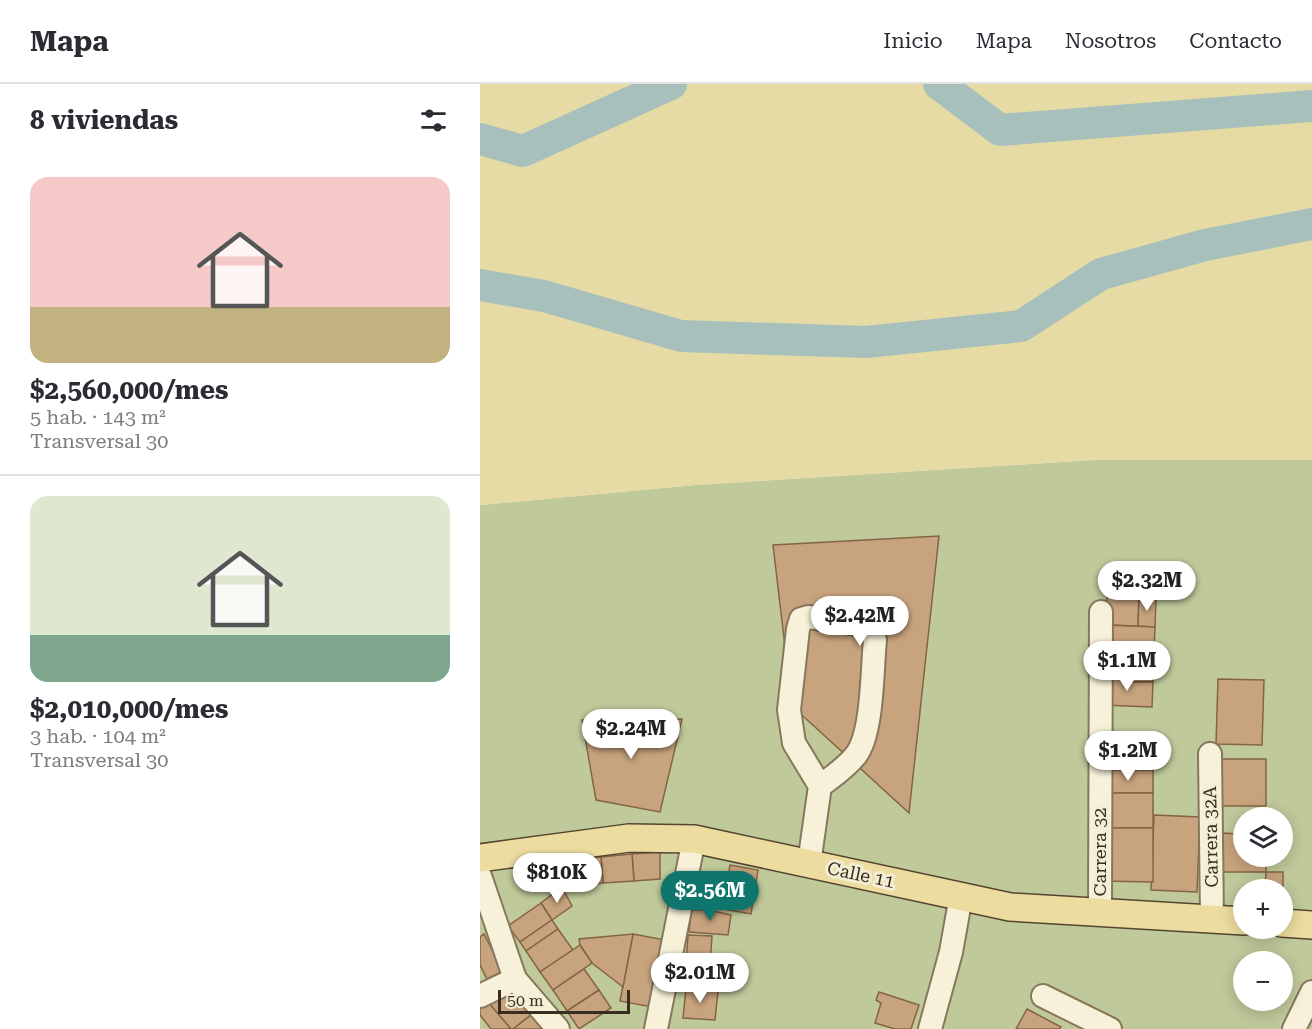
<!DOCTYPE html>
<html lang="es">
<meta charset="utf-8">
<style>
body{margin:0;font-family:"Roboto Serif",serif;background:#f7f7f7;color:#2b2b33;height:100vh;display:flex;flex-direction:column;font-size:22px;white-space:nowrap}
*{box-sizing:border-box;margin:0}
p{font-size:20px;color:#7c7c81}
.icon{flex:none;width:33px;height:33px;fill:none;stroke:currentColor;stroke-width:2;stroke-linecap:round;stroke-linejoin:round}
.map{position:relative;flex:1;overflow:hidden}
.side{display:flex;flex-direction:column;background:#fff;width:480px}
.side>*{flex:none}
.fabs{position:absolute;left:753px;top:723px;display:grid;gap:12px}
.fabs a{display:grid;place-items:center;width:60px;height:60px;border-radius:50%;background:#fff;box-shadow:0 3px 15px #0003;font-size:30px}
.scale{position:absolute;left:18px;bottom:15px;width:132px;box-sizing:border-box;padding-left:6px;border:3px solid #372d20;border-top:0;font-size:16px;line-height:21px;white-space:nowrap;color:#372d20;-webkit-text-stroke:4px #f4eed5;paint-order:stroke}
.price{position:absolute;translate:-50% -51px;padding:0 14px;border-radius:21px;background:#fff;color:#222;font-size:20px;line-height:39px;filter:drop-shadow(0 2px 3px #0008)}
.price::after{content:'';position:absolute;left:50%;top:36px;width:18px;height:14px;margin-left:-9px;background:inherit;clip-path:polygon(0 0,100% 0,50% 100%)}
.price.current{background:#0f766e;color:#fff}
ul{padding:0;list-style:none}
li{display:grid;align-content:center;gap:12px;height:318px;padding:0 30px}
li+li{border-top:2px solid #e1e1e2}
li span{display:grid;place-items:center;height:186px;border-radius:18px;color:#555}
li>.icon{margin-inline-start:auto}
span .icon{width:108px;height:108px;fill:#fffc;stroke-width:1}
li b{font-size:26px}
h2{display:flex;justify-content:space-between;align-items:center;height:72px;padding:0 30px;font-size:26px}
header{display:flex;align-items:center;gap:36px;box-sizing:border-box;height:84px;padding:0 30px;background:#fff;border-bottom:2px solid #e1e1e2}
header strong{font-size:28px}
nav{display:flex;gap:33px;margin-inline-start:auto;font-size:21px}
main{display:flex;flex:1;min-height:0}
.map>svg:first-child{display:block}
</style>
<header>
<strong>Mapa</strong>
<nav><a>Inicio</a><a>Mapa</a><a>Nosotros</a><a>Contacto</a></nav>
</header>
<main>
<section class="side">
<h2>8 viviendas<svg class="icon" aria-label="filters" viewBox="0 0 24 24"><path d="M4 7h16M4 17h16"/><circle cx="9" cy="7" r="2"/><circle cx="15" cy="17" r="2"/></svg></h2>
<ul>
<li><span style="background:linear-gradient(#f6c9c9 70%,#c2b280 0)"><svg class="icon" aria-label="home" viewBox="0 0 24 24"><path d="M3 11l9-7 9 7M6 9v11h12V9"/></svg></span><div><b>$2,560,000/mes</b><p>5 hab. · 143 m²</p><p>Transversal 30</p></div></li>
<li><span style="background:linear-gradient(#dfe7d0 75%,#7fa58c 0)"><svg class="icon" aria-label="home" viewBox="0 0 24 24"><path d="M3 11l9-7 9 7M6 9v11h12V9"/></svg></span><div><b>$2,010,000/mes</b><p>3 hab. · 104 m²</p><p>Transversal 30</p></div></li>
</ul>
</section>
<div class="map">
<svg width="832" height="945" viewBox="0 0 832 945">
<rect width="100%" height="100%" fill="#ece4c6"/>
<path fill="#bfc99a" fill-rule="evenodd" d="M614,376H832V945H0V421L216,401ZM764,734H802V772H764ZM764,806H802V844H764ZM764,878H802V916H764Z"/>
<polygon fill="#e6dba5" points="0,0 832,0 832,376 614,376 216,401 0,421"/>
<g fill="none" stroke-linecap="round" stroke-linejoin="round">
<g stroke="#a7c0bb" stroke-width="32">
<polyline points="459,0 520,46 832,22"/>
<polyline points="0,55 43,67 191,0"/>
<polyline points="0,201 64,212 201,252 386,258 541,242 621,190 725,161 832,140"/>
</g>
</g>
<g fill="#c8a47e" stroke="#846444" stroke-width="1.5">
<polygon points="459,452 429,729 312,622 293,461"/>
<polygon points="627,513 659,514 658,542 626,541"/>
<polygon points="659,514 676,515 675,543 658,542"/>
<polygon points="626,541 675,543 674,566 625,564"/>
<polygon points="625,564 674,566 673,598 645,598 646,592 624,591"/>
<polygon points="624,591 646,592 645,598 673,598 672,623 622,621"/>
<polygon points="738,595 784,596 782,661 736,660"/>
<polygon points="202,635 180,728 116,716 102,636"/>
<rect x="636" y="651" width="37" height="35"/>
<rect x="737" y="675" width="49" height="47"/>
<rect x="624" y="686" width="49" height="23"/>
<rect x="624" y="709" width="49" height="35"/>
<polygon points="674,731 720,733 717,808 671,806"/>
<polygon points="624,744 673,744 673,798 623,797"/>
<polygon points="739,749 764,750 764,772 786,772 786,788 739,788"/>
<polygon points="180,768 180,795 154,797 152,770"/>
<polygon points="152,770 154,797 123,799 121,773"/>
<polygon points="121,773 123,799 82,803 80,777"/>
<polygon points="250,781 278,786 271,830 243,825"/>
<polygon points="786,788 803,788 803,807 802,806 785,806"/>
<polygon points="82,803 92,822 72,836 61,819"/>
<polygon points="61,819 72,836 40,858 28,842"/>
<polygon points="211,826 229,826 251,831 248,851 209,848"/>
<polygon points="72,836 78,845 46,867 40,858"/>
<polygon points="78,845 93,866 60,888 46,867"/>
<polygon points="4,850 23,887 7,895 0,881 0,853"/>
<polygon points="153,850 185,856 172,923 140,917"/>
<polygon points="153,850 143,903 112,879 100,861 99,855"/>
<polygon points="208,851 232,852 230,881 206,879"/>
<polygon points="100,861 112,879 73,906 60,888"/>
<polygon points="104,885 119,906 87,927 73,906"/>
<polygon points="26,901 51,931 33,945 31,945 7,917"/>
<polygon points="206,904 238,907 235,936 203,934"/>
<polygon points="119,906 131,924 99,945 87,927"/>
<polygon points="399,908 439,921 431,945 415,945 395,939 401,919 396,916"/>
<polygon points="7,917 31,945 11,945 0,931 0,923"/>
<polygon points="547,925 581,943 579,945 536,945"/>
<polygon points="51,931 62,945 33,945"/>
</g>
<g fill="none" stroke-linecap="round" stroke-linejoin="round">
<defs>
<g id="minor">
<polyline points="730,670 732,835"/>
<path d="M329,780L340,702L314,659L309,626L318,545L321,535L328,533L387,541L392,545L395,556C392,585 393,649 376,671C366,684 352,693 340,702"/>
<polyline points="0,792 35,895 78,945"/>
<polyline points="620,828 621,528"/>
<polyline points="0,912 35,895"/>
<polyline points="563,912 630,945"/>
<polyline points="176,945 214,755"/>
<polyline points="450,945 471,868 481,812"/>
<polyline points="814,945 832,908"/>
</g>
<g id="major">
<polyline points="0,774 149,754 214,755 530,823 764,837"/>
<polyline points="802,839 832,841"/>
</g>
</defs>
<use href="#minor" stroke="#86775d" stroke-width="26"/>
<use href="#major" stroke="#544531" stroke-width="30"/>
<use href="#minor" stroke="#f7f1d9" stroke-width="22"/>
<use href="#major" stroke="#ecdca0" stroke-width="27"/>
</g>
<g text-anchor="middle" stroke-width="6" stroke-linejoin="round" paint-order="stroke">
<g font-size="18" fill="#372d20" stroke="#f4eed5">
<text transform="translate(731 753) rotate(-91)" y="6">Carrera 32A</text>
<text transform="translate(620 768) rotate(-90)" y="6">Carrera 32</text>
<text transform="translate(381 791) rotate(12)" y="6">Calle 11</text>
</g>
</g>
</svg>
<div class="fabs">
<a><svg class="icon" aria-label="layers" viewBox="0 0 24 24"><path d="M12 4l9 5-9 5-9-5zM3 14l9 5 9-5"/></svg></a>
<a>+</a>
<a>−</a>
</div>
<div class="scale">50 m</div>
<b class="price" style="left:667px;top:528px">$2.32M</b>
<b class="price" style="left:380px;top:563px">$2.42M</b>
<b class="price" style="left:647px;top:608px">$1.1M</b>
<b class="price" style="left:151px;top:676px">$2.24M</b>
<b class="price" style="left:648px;top:698px">$1.2M</b>
<b class="price" style="left:77px;top:820px">$810K</b>
<b class="price current" style="left:230px;top:838px">$2.56M</b>
<b class="price" style="left:220px;top:920px">$2.01M</b>
</div>
</main>
